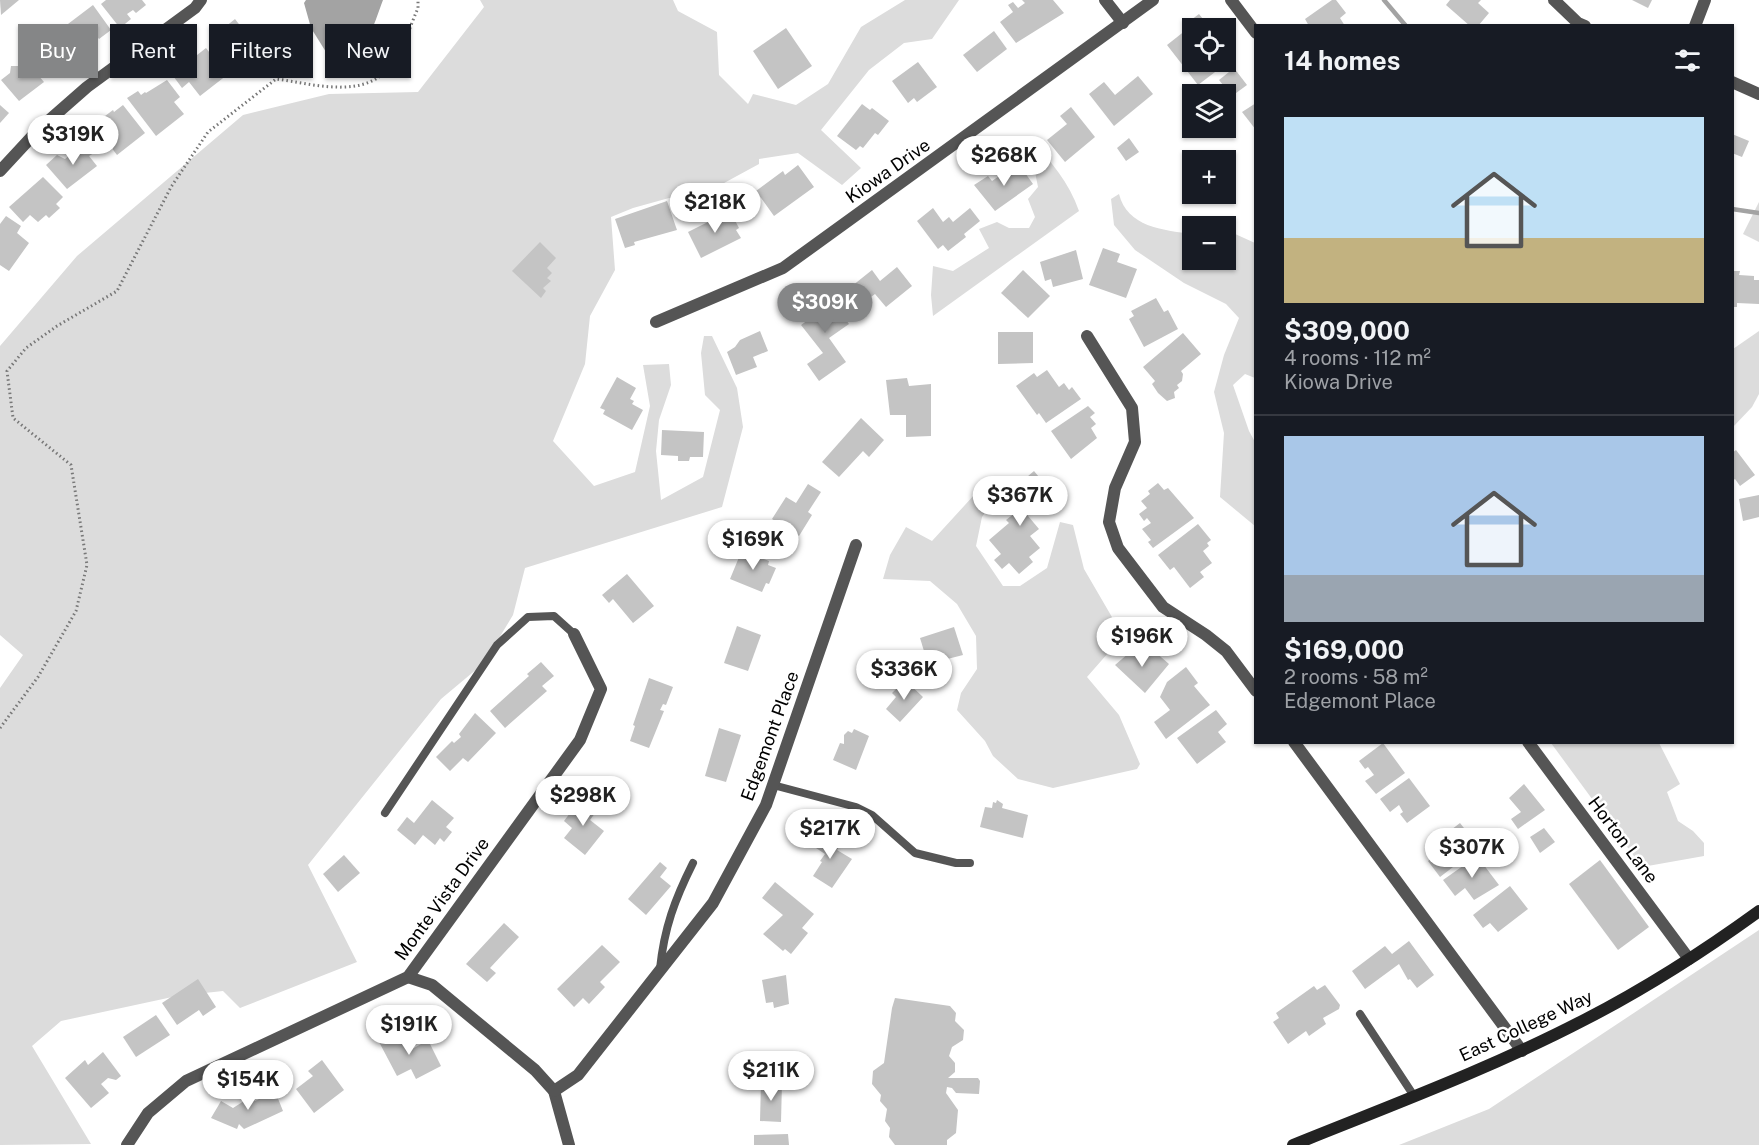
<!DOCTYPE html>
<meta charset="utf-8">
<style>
body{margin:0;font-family:"Public Sans",sans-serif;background:#242831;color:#f1f3f6;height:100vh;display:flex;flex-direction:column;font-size:22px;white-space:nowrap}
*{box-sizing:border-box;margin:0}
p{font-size:20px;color:#9ea1a6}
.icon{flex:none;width:33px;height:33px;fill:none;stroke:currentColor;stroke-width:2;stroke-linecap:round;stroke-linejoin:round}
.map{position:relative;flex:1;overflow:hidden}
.panel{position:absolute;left:1254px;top:24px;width:480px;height:720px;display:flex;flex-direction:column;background:#171b24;border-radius:0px;box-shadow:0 2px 4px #0004}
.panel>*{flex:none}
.top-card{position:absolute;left:18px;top:24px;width:570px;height:54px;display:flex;gap:12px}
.buttons{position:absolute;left:1182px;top:18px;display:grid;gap:12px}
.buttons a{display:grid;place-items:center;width:54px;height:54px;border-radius:0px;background:#171b24;box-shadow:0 2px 4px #0004;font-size:30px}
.price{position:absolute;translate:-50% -51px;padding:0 14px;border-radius:21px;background:#fff;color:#222;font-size:20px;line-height:39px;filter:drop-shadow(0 2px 3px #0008)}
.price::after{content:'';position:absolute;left:50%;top:36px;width:18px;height:14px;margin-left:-9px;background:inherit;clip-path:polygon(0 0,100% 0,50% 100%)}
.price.on{background:#858687;color:#fff}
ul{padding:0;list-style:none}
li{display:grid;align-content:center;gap:12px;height:318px;padding:0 30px}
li+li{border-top:2px solid #363941}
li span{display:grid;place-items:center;height:186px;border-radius:0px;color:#555}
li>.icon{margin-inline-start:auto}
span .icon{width:108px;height:108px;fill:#fffc;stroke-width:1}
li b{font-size:26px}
h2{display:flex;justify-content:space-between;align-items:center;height:72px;padding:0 30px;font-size:26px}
.tag{padding:0 21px;border-radius:0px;background:#171b24;box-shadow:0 2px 4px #0004;font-size:21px;line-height:54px}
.tag.on{background:#858687;color:#fff}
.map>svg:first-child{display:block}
</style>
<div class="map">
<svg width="1759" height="1145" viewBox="0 0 1759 1145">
<rect width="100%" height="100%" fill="#fff"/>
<g fill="#dcdcdc">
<polygon points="480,0 673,0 678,11 717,32 719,75 748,104 753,94 796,105 828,84 861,27 905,0 959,0 932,39 904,43 869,70 821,130 861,168 842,185 798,153 759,159 759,164 702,195 669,198 633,208 611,217 615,270 590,316 585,364 553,441 594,486 635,472 650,406 643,365 669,364 671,385 659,420 656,451 661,500 703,477 720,410 705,395 701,353 704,336 712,336 737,388 743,427 722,507 525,568 513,615 484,663 441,699 308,865 357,962 240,1008 223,991 177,996 61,1021 32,1046 91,1144 0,1145 0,688 23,655 0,635 0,346 77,256 243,115 329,94 418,92 484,7"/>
<path d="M1011,137L1031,139C1051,162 1069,182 1079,211L933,316L931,295L933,266L953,271L989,248L979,229L997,222L1009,228H1029L1035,217L1028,199L1038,187L1034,167L1019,152Z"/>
<path d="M1119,194C1127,227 1163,230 1192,234V260H1226V234L1233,233L1255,243V378L1245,374L1233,385L1249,431L1255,442V526L1220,497L1224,433L1214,392L1224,355L1239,318L1226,304L1184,283L1135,250L1114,225L1111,199Z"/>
<polygon points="1759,202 1759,242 1743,234"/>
<polygon points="1759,331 1759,394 1752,407 1733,427 1733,349"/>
<polygon points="986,482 1005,483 982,517 976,546 1003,586 1020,586 1047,568 1060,522 1073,525 1084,569 1123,636 1087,677 1119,715 1140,764 1137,769 1053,788 1018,779 993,756 985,741 957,710 961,693 977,669 976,636 957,604 930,581 883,579 890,555 906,527 932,541"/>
<polygon points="1551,743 1659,743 1680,784 1667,792 1678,821 1693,831 1704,843 1704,856 1642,867"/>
<polygon points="1759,930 1759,1145 1399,1145 1489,1109"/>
</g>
<path fill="#a3a3a3" d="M306,0H383C373,26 365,63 331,60L311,28L304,3Z"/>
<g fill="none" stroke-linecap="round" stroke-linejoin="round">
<g stroke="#a3a3a3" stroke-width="4.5">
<polyline points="1384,0 1406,26"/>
<polyline points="1732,209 1759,213"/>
</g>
</g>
<g fill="#c4c4c4">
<polygon points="0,0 19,0 1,15"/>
<polygon points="106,0 142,0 146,5 136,13 133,10 127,14 131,19 120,28 101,4"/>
<polygon points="1022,0 1053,0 1064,13 1016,43 1000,22 1013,12 1008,5 1013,2 1018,8 1025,3"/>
<polygon points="1332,0 1336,0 1346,13 1340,18 1345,26 1309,26 1305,19"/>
<polygon points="1450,0 1481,0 1478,3 1489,13 1478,26 1470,26 1446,5"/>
<polygon points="1632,0 1652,0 1648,8"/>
<polygon points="93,5 111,30 99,39 95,34 90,38 92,40 80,49 64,27"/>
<polygon points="1199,14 1210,28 1192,28 1192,62 1213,62 1219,69 1198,85 1167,45 1186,30 1183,26"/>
<polygon points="235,19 265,58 239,78 213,44 228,32 225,27"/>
<polygon points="786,28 812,66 778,89 753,51"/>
<polygon points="994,31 1007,49 977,72 963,55"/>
<polygon points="55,38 74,62 49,78 32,57 39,52 41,44 48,44"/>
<polygon points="206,48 227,75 200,96 189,82 182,88 168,69 188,54 192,59"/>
<polygon points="25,60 44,82 19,101 1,80 10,73 11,66 18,66"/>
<polygon points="918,62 937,87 917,102 914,98 908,103 892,81"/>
<polygon points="1234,68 1247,85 1232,96 1219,80"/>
<polygon points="1138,76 1153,94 1114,126 1089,94 1104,82 1115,95"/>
<polygon points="167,80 180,97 174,102 184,114 156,136 127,98 138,91 141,95 145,92 146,93"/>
<polygon points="1256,103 1256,130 1242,112"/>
<polygon points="862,104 870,110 872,108 889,121 878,135 875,133 863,148 860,146 856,150 837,136"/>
<polygon points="0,105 9,113 0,123"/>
<polygon points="123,105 145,133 117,155 108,143 100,150 85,131 113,110 114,112"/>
<polygon points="1071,107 1095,137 1065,162 1047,140 1067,124 1060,116"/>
<polygon points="1732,134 1749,141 1742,157 1732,153"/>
<polygon points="1129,138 1139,152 1126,161 1117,148"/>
<polygon points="85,143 94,153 89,156 97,166 67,189 46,165 57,155 65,159"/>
<polygon points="1018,163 1033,184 995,211 974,185 988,176 992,181"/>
<polygon points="798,165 814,187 774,216 756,191 783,171 785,175"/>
<polygon points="43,177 63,197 56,204 60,208 49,218 46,215 38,222 30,215 23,222 9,207"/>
<polygon points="667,201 677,230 634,242 635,245 625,248 615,219"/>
<polygon points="933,208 943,222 949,217 953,222 970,208 980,221 964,234 966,237 948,251 943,245 938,249 917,221"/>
<polygon points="730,211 739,228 736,230 741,238 701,258 688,232"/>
<polygon points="6,216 21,226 17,233 29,243 9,271 0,265 0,224"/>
<polygon points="540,242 556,258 547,268 552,273 547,278 551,281 543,288 546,291 541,298 512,271"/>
<polygon points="1103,248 1120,254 1117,262 1137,269 1126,298 1089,285"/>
<polygon points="1076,250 1083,279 1053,287 1051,279 1045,281 1040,262"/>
<polygon points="897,267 912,286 886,307 875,294 864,302 852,286 872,270 880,281"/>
<polygon points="1023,270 1050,296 1028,318 1001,293"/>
<polygon points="1732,271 1740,271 1739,275 1754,276 1754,280 1759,280 1759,304 1737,303 1737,307 1732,307"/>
<polygon points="824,290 849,324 829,338 846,362 819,381 807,364 823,353 801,325 808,320 803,314 815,306 811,300"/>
<polygon points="1156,298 1164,312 1168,310 1178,329 1144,347 1129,319 1134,316 1131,311"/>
<polygon points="760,331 768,351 753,357 757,367 736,375 727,352 735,347 740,340"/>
<polygon points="998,332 1033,332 1033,363 998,364"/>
<polygon points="1183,333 1201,354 1181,371 1183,374 1182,381 1177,385 1179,388 1174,392 1175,398 1167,401 1158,393 1152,384 1155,381 1143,367"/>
<polygon points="1047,370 1059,387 1064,383 1069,390 1072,387 1081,399 1046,423 1039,413 1037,415 1016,386 1034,373 1037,377"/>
<polygon points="617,377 636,388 630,399 634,401 632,404 643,410 632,430 603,414 605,410 600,408"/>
<polygon points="907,378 909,386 931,384 931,436 906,437 906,415 890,415 886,380"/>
<polygon points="1088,406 1095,413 1090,417 1096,424 1091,428 1097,438 1071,459 1051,431"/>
<polygon points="861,418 884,440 869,457 863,451 839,477 822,462"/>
<polygon points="662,430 704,432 703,457 690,457 689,461 678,461 678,456 661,455"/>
<polygon points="1736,450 1755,475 1740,486 1735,479 1732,481 1732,453"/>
<polygon points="1034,471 1048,488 1023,510 1039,529 1030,536 1040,548 1029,557 1033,562 1019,574 1009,563 1002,569 994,560 1001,554 989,540 1009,523 1006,520 1020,509 1007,494"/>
<polygon points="1158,483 1164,490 1168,488 1194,518 1153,548 1148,542 1151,540 1142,529 1151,523 1147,518 1144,521 1139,514 1147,508 1141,501 1150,494 1148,491"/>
<polygon points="808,484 821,492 808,512 812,515 799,536 772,519 786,497 796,503"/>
<polygon points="1759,495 1759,517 1743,521 1739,499"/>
<polygon points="1198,524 1211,540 1207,543 1209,546 1203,551 1212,563 1200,572 1204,577 1190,588 1174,567 1170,570 1158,555"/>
<polygon points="742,550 769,561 768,565 776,568 769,584 766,583 762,592 730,579"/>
<polygon points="627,574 654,606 633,623 613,599 609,603 602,595"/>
<polygon points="737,626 761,635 748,671 724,663"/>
<polygon points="954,627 963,655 928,664 920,638"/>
<polygon points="1136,647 1147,655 1154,651 1169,664 1145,693 1115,665"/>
<polygon points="541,662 554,676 542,686 547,691 505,728 490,711 529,676 527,674"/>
<polygon points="1186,667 1198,683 1194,686 1210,705 1166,739 1154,722 1170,710 1160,697 1167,682"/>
<polygon points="649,678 673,687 666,705 663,704 660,710 664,711 649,748 630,741 635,726 633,725"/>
<polygon points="905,680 923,697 900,722 886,709 896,697 892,693"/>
<polygon points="1216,710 1227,724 1218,732 1226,742 1197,764 1177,738"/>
<polygon points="475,713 496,733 468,762 463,758 450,771 436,757 452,741 454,743 461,737 459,734"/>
<polygon points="719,728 741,735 726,782 705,776"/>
<polygon points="854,729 869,736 856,770 833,760 840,743 844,744 844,735 848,731 852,733"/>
<polygon points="1383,743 1405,773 1376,794 1365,781 1374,775 1368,767 1365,769 1359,761"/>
<polygon points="1409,778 1430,806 1407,823 1400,814 1403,812 1399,805 1390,812 1380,799"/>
<polygon points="1524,784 1545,810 1518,829 1511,819 1521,812 1509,798"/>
<polygon points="582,797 598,809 590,820 604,831 585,855 564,838 572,828 564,821"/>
<polygon points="432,800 454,818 446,827 452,832 444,842 440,838 435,845 423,835 415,845 397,830 407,817 414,823"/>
<polygon points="997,800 1003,804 1002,808 1028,815 1023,838 980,827 985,807 992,808 993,802 996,803"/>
<polygon points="1460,823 1479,847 1440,877 1428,861 1436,855 1430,846"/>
<polygon points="1544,828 1555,842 1540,853 1530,837"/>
<polygon points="824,830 842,843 837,850 852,859 832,888 813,876 822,862 820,861 825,854 813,846"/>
<polygon points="344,855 360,873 338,892 323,874"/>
<polygon points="1477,856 1499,885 1474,900 1465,888 1455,896 1443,880"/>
<polygon points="1600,860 1649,927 1618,950 1569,884"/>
<polygon points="660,862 667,868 660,877 671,886 646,915 628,899"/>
<polygon points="775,882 814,914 802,928 808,933 791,954 785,949 783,951 763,934 783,915 762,898"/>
<polygon points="1510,886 1528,909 1498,932 1490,923 1483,928 1473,915"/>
<polygon points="504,923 519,937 490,968 496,973 487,982 466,964"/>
<polygon points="1409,941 1434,975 1417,988 1410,979 1408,980 1399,964 1365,989 1352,971 1385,946 1392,954"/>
<polygon points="602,945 620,962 600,982 605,987 589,1004 583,998 574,1007 557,989"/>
<polygon points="786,975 789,1004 774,1008 773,1002 766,1003 762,980"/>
<polygon points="198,979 216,1007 203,1016 199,1010 177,1025 162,1003"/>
<polygon points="1325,985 1340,1005 1339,1009 1323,1018 1326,1024 1309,1036 1306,1031 1288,1044 1273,1022 1279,1018 1276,1013 1314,986 1317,990"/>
<polygon points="895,998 950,1006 956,1013 955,1021 964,1030 963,1040 952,1047 949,1056 955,1063 955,1072 948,1078 978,1078 980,1081 979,1094 956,1093 952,1088 947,1087 946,1093 958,1110 956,1133 947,1140 947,1145 895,1145 889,1137 890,1128 885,1121 887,1109 880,1101 881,1095 872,1084 873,1071 884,1063 892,1008"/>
<polygon points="156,1015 170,1035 136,1057 123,1037"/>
<polygon points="397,1031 404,1044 410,1041 414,1048 428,1040 441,1066 416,1079 411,1069 397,1076 378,1040"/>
<polygon points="103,1052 121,1076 116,1080 108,1078 101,1084 109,1093 91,1108 65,1078 85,1060 88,1065"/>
<polygon points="322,1060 344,1090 314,1113 296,1089 313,1076 308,1071"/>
<polygon points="761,1082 782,1082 781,1122 760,1121"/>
<polygon points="275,1091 283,1111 244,1129 239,1124 237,1129 211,1118 221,1101 233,1108 252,1096 255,1101"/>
<polygon points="788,1134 789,1145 754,1145 754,1135"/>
</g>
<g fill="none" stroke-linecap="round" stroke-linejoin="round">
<path stroke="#777" stroke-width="3" stroke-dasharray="1.5 3" stroke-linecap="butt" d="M0,728L38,677L76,611L87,565L71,465L13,418L7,371L26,348L57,326L117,291L171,187L208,132L276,79C314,84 367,101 393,63C404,48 410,26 418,8V0"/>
<g stroke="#555" stroke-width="8">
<polyline points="773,785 856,807 872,815 915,853 956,863 970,863"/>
<polyline points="385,813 497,645 528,617 554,616 574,634"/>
<path d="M660,969C664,928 675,899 693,863"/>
<polyline points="1360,1014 1414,1096"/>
</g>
<g stroke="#555" stroke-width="12">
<polyline points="1105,0 1123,23"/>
<polyline points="1231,0 1256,33"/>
<polyline points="1554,0 1578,23 1585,26"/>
<polyline points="1695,26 1705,0"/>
<polyline points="1732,82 1759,94"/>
<polyline points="0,171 38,130 87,87 195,8 201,0"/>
<polyline points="656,322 783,268 1153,0"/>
<polyline points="1087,336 1132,408 1135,442 1115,488 1109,522 1118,548 1163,607 1206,635 1226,651 1256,691"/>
<polyline points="1294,742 1522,1051"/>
<polyline points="1528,742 1689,959"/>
<polyline points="408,977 432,985 535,1070 554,1091 569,1145"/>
<polyline points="554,1091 578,1075 713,903 766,805 856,545"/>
<polyline points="127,1145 148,1113 186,1081 408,977 580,740 601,689 574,634"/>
</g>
<path stroke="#222" stroke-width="12" d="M1293,1145C1392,1105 1492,1068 1586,1019C1646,988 1704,951 1759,911"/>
</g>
<g text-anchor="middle" stroke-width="5" stroke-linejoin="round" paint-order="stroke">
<g font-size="18" fill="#000" stroke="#fff">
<text transform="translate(888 171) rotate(-35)" y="6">Kiowa Drive</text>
<text transform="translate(770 736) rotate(-70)" y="6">Edgemont Place</text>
<text transform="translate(1623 840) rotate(53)" y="6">Horton Lane</text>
<text transform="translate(442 899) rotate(-54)" y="6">Monte Vista Drive</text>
<text transform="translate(1526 1026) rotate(-25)" y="6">East College Way</text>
</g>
</g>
</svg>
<div class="buttons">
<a><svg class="icon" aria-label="locate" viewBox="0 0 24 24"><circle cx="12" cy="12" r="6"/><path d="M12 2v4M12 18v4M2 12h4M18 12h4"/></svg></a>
<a><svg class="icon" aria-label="layers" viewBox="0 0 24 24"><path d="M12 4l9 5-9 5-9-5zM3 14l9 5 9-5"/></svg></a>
<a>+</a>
<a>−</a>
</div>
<b class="price" style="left:73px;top:166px">$319K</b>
<b class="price" style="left:1004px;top:187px">$268K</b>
<b class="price" style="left:715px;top:234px">$218K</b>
<b class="price on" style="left:825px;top:334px">$309K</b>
<b class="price" style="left:1020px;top:527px">$367K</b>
<b class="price" style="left:753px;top:571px">$169K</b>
<b class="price" style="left:1142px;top:668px">$196K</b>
<b class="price" style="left:904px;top:701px">$336K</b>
<b class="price" style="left:583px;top:827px">$298K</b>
<b class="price" style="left:830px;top:860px">$217K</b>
<b class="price" style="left:1472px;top:879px">$307K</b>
<b class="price" style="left:409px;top:1056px">$191K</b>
<b class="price" style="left:771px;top:1102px">$211K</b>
<b class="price" style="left:248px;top:1111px">$154K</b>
<div class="top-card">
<a class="tag on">Buy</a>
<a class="tag">Rent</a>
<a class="tag">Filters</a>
<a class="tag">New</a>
</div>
<section class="panel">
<h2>14 homes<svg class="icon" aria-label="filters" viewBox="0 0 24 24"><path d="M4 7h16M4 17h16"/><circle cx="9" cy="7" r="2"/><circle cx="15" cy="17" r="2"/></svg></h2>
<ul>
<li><span style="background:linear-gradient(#bfe0f5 65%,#c2b280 0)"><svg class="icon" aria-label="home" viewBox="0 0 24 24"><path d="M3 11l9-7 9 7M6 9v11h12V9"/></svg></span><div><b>$309,000</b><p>4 rooms · 112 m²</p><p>Kiowa Drive</p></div></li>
<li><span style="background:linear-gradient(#a9c7e8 75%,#9aa5b1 0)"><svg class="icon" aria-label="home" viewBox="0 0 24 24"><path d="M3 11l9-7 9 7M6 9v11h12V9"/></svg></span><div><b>$169,000</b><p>2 rooms · 58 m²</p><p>Edgemont Place</p></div></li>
</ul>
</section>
</div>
